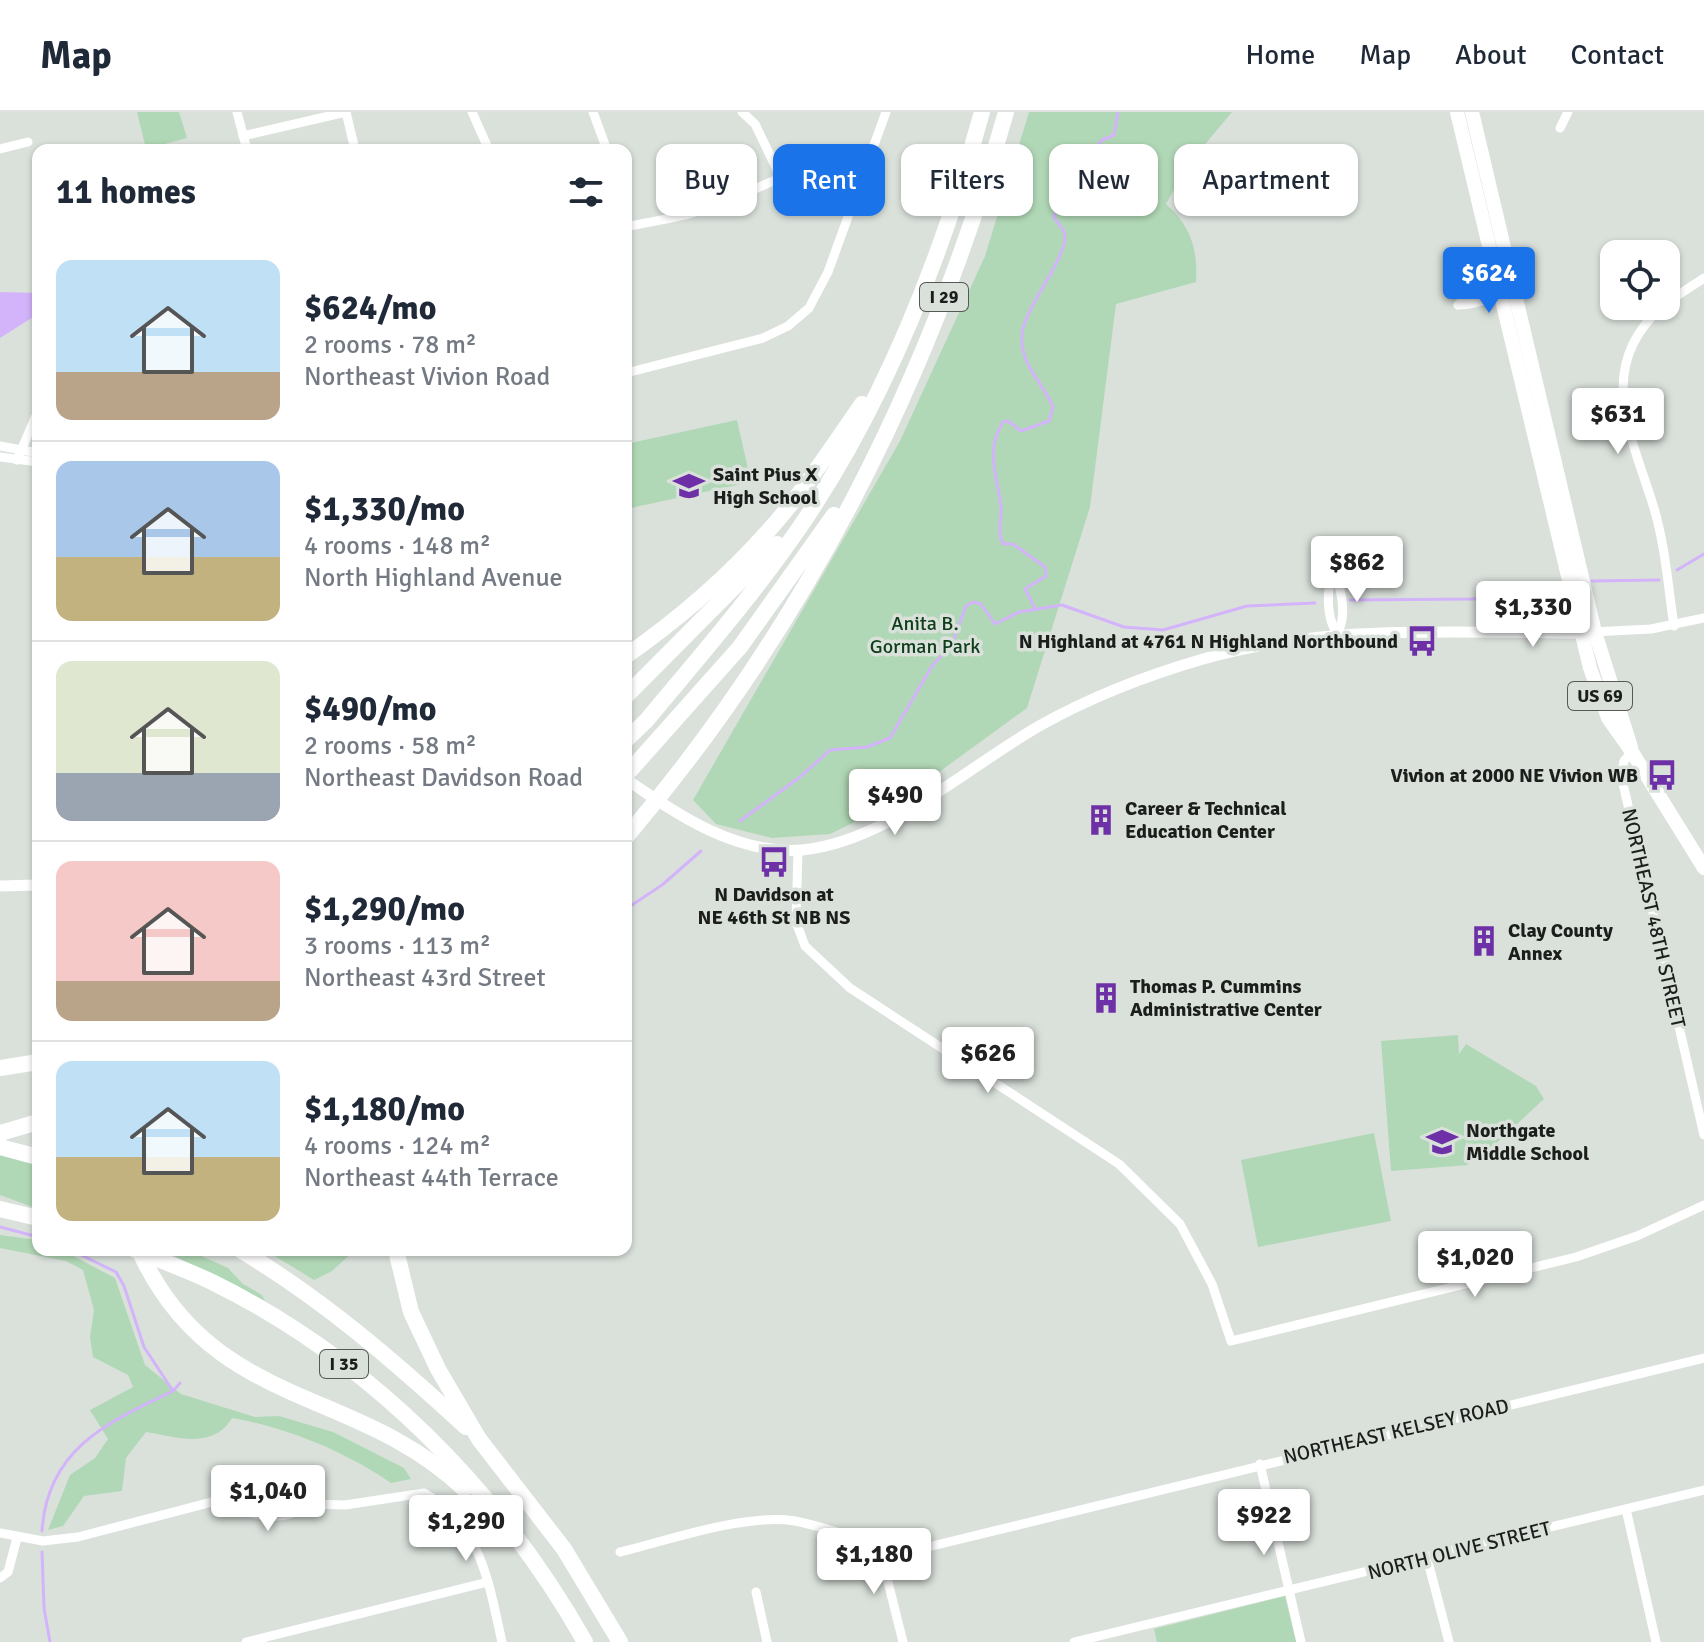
<!DOCTYPE html>
<meta charset="utf-8">
<style>
body{margin:0;font-family:Signika,sans-serif;background:#f6f6f7;color:#1f2937;height:100vh;display:flex;flex-direction:column;font-size:30px;white-space:nowrap}
*{box-sizing:border-box;margin:0}
p{font-size:26px;color:#747a83}
.icon{flex:none;width:44px;height:44px;fill:none;stroke:currentColor;stroke-width:2;stroke-linecap:round;stroke-linejoin:round}
.map{position:relative;flex:1;overflow:hidden}
.drawer{position:absolute;left:32px;top:32px;width:600px;height:1112px;display:flex;flex-direction:column;background:#fff;border-radius:16px;box-shadow:0 2px 6px #0004}
.drawer>*{flex:none}
.banner{position:absolute;left:656px;top:32px;width:760px;height:72px;display:flex;gap:16px}
.fabs{position:absolute;left:1600px;top:128px;display:grid;gap:16px}
.fabs a{display:grid;place-items:center;width:80px;height:80px;border-radius:16px;background:#fff;box-shadow:0 2px 6px #0004;font-size:40px}
.price{position:absolute;translate:-50% -68px;padding:0 18px;border-radius:8px;background:#fff;color:#222;font-size:26px;line-height:52px;filter:drop-shadow(0 2px 4px #0008)}
.price::after{content:'';position:absolute;left:50%;top:48px;width:24px;height:18px;margin-left:-12px;background:inherit;clip-path:polygon(0 0,100% 0,50% 100%)}
.price.active{background:#1a73e8;color:#fff}
ul{padding:0;list-style:none}
li{display:flex;align-items:center;gap:24px;height:200px;padding:0 24px}
li+li{border-top:2px solid #e0e1e3}
li span{display:grid;place-items:center;flex:none;width:224px;height:160px;border-radius:16px;color:#555}
li>.icon{margin-inline-start:auto}
span .icon{width:96px;height:96px;fill:#fffc;stroke-width:1}
li b{font-size:34px}
h2{display:flex;justify-content:space-between;align-items:center;height:96px;padding:0 24px;font-size:34px}
.tag{padding:0 28px;border-radius:16px;background:#fff;box-shadow:0 2px 6px #0004;font-size:28px;line-height:72px}
.tag.active{background:#1a73e8;color:#fff}
header{display:flex;align-items:center;gap:48px;box-sizing:border-box;height:112px;padding:0 40px;background:#fff;border-bottom:2px solid #e0e1e3}
header strong{font-size:38px}
nav{display:flex;gap:44px;margin-inline-start:auto;font-size:28px}
.map>svg:first-child{display:block}
</style>
<header>
<strong>Map</strong>
<nav><a>Home</a><a>Map</a><a>About</a><a>Contact</a></nav>
</header>
<div class="map">
<svg width="1704" height="1530" viewBox="0 0 1704 1530">
<rect width="100%" height="100%" fill="#dae1db"/>
<g fill="#b1d8b6">
<polygon points="137,0 179,0 187,26 146,37"/>
<path d="M1029,0H1232L1187,54L1166,92C1191,114 1198,137 1196,170L1116,192L1090,395L1027,596L902,687L830,722L772,726L716,712L693,688L900,329L985,144Z"/>
<polygon points="737,308 751,370 626,397 626,332"/>
<polygon points="1458,923 1459,942 1466,932 1536,974 1544,987 1478,1048 1466,1029 1468,1053 1391,1059 1381,929"/>
<polygon points="1374,1021 1391,1109 1258,1135 1241,1048"/>
<polygon points="0,1043 38,1054 38,1097 0,1083"/>
<path d="M0,1123L38,1128V1138H62L115,1166L145,1253L181,1282L255,1305L279,1304L333,1320L404,1356L411,1367L391,1371C344,1339 288,1316 232,1306C213,1338 176,1325 146,1320L126,1346L122,1379L84,1384L63,1414L48,1418L70,1363L95,1346L108,1327L90,1298L133,1275L128,1263L93,1245L90,1225L94,1198L83,1158L66,1149L0,1136Z"/>
<polygon points="162,1138 188,1138 228,1156 243,1172 262,1183 265,1189"/>
<polygon points="265,1138 355,1138 332,1159 314,1168"/>
<polygon points="1285,1484 1296,1530 1157,1530 1154,1517"/>
</g>
<polygon fill="#d3b4fb" points="0,180 38,181 38,202 0,226"/>
<g fill="none" stroke-linecap="round" stroke-linejoin="round">
<g stroke="#d3b4fb" stroke-width="3">
<polyline points="1677,458 1704,442"/>
<polyline points="1592,469 1659,468"/>
<polyline points="1350,488 1473,487 1557,475"/>
<path d="M1035,496L1025,477L1046,464L1045,455L1013,432H1003C996,418 1002,410 1001,395C998,364 984,340 1003,310L1008,309L1021,319L1049,309L1053,295C1044,272 1019,252 1022,222C1024,195 1072,140 1064,120C1062,115 1057,111 1054,105L1057,94L1078,77L1092,41L1102,28L1114,23L1118,0"/>
<polyline points="740,709 800,665 830,638 867,635 890,626 932,554 952,532 966,494 973,490 981,492 995,512 1019,500 1062,493 1124,515 1163,518 1247,494 1315,491"/>
<polyline points="626,797 662,773 701,739"/>
<polyline points="0,1115 38,1125"/>
<polyline points="71,1138 116,1160 124,1174 144,1235 173,1279"/>
<path d="M42,1419C47,1337 108,1310 173,1279L180,1271"/>
<polyline points="42,1440 44,1496 50,1530"/>
</g>
<g stroke="#fff" stroke-width="9">
<polyline points="237,0 247,38"/>
<polyline points="346,0 355,38"/>
<polyline points="472,0 489,38"/>
<polyline points="593,0 607,38"/>
<polyline points="742,0 755,12 780,64"/>
<polyline points="1560,16 1568,0"/>
<polyline points="243,24 346,0"/>
<polyline points="0,37 28,30"/>
<path d="M626,115C652,109 680,106 705,97C770,76 790,47 864,63"/>
<polyline points="1666,191 1704,166"/>
<path d="M1458,193C1468,182 1486,171 1500,177"/>
<path d="M1458,193C1471,193 1492,188 1499,177"/>
<path d="M1663,194C1594,254 1631,322 1653,393C1665,431 1668,474 1674,514"/>
<polyline points="626,261 763,226 788,214 809,196 828,160 886,0"/>
<polyline points="0,334 38,341"/>
<polyline points="0,345 38,350"/>
<polyline points="17,348 38,299"/>
<path d="M1334,459C1326,476 1326,506 1337,521"/>
<path d="M1334,459C1341,476 1348,505 1337,521"/>
<polyline points="1592,520 1651,517 1704,506"/>
<polyline points="1632,640 1624,649 1621,663 1704,1023"/>
<polyline points="798,738 796,810 805,834 850,876 1119,1052 1180,1112 1212,1172 1231,1229 1576,1145 1637,1124 1704,1093"/>
<polyline points="1260,1352 1301,1530"/>
<path d="M223,1390C252,1404 281,1413 310,1392"/>
<polyline points="1626,1397 1656,1530"/>
<path d="M0,1421L43,1429L78,1425L258,1378L299,1385L310,1392L345,1393L424,1381C481,1412 489,1472 502,1530"/>
<polyline points="878,1430 903,1530"/>
<path d="M620,1440C670,1428 745,1401 795,1409C838,1417 884,1441 928,1435L1704,1246"/>
<polyline points="1427,1446 1449,1530"/>
<polyline points="0,1466 8,1460 17,1426"/>
<polyline points="756,1480 767,1530"/>
<polyline points="246,1530 488,1470"/>
<polyline points="1074,1530 1704,1378"/>
</g>
<g stroke="#fff" stroke-width="11">
<path d="M626,667C676,702 736,743 802,738C887,730 968,654 1041,613C1091,585 1148,563 1203,547C1330,511 1451,521 1581,521"/>
<polyline points="0,774 38,773"/>
</g>
<g stroke="#fff" stroke-width="14">
<polyline points="1457,0 1590,556 1608,606 1632,640 1704,756"/>
<polyline points="1472,0 1595,520 1631,635"/>
</g>
<g stroke="#fff" stroke-width="16">
<path d="M626,544C683,504 737,457 782,403C811,368 836,329 862,292"/>
<polyline points="626,584 777,432"/>
<path d="M626,628L646,609C700,544 756,480 804,409C886,287 943,141 982,0"/>
<polyline points="626,663 740,535 834,403"/>
<path d="M626,725C806,514 931,266 1006,0"/>
<polyline points="0,956 38,950"/>
<polyline points="0,1021 38,1010"/>
<polyline points="0,1035 38,1045"/>
<polyline points="0,1097 38,1106"/>
<path d="M135,1138C161,1149 188,1158 214,1171C370,1248 500,1379 585,1530"/>
<path d="M139,1138C211,1298 357,1274 464,1377"/>
<path d="M240,1138C324,1188 394,1249 466,1315"/>
<polyline points="396,1138 411,1200 438,1257 479,1327 564,1437 620,1530"/>
</g>
</g>
<defs>
<symbol id="school-bare" viewBox="-9 -9 18 18"><path d="M0-5L7-2L0 1L-7-2ZM-4 1L0 2.5L4 1V4Q0 6-4 4Z" fill="#6e30a6" stroke="#dae1db" stroke-width="2.5" paint-order="stroke"/></symbol>
<symbol id="bus-bare" viewBox="-9 -9 18 18"><path d="M-5-6H5V4H4V6H2V4H-2V6H-4V4H-5ZM-3.5-4V0h7V-4ZM-3.5 1.2v1.5H-2V1.2ZM2 1.2v1.5H3.5V1.2Z" fill="#6e30a6" stroke="#dae1db" stroke-width="2.5" paint-order="stroke"/></symbol>
<symbol id="building-bare" viewBox="-9 -9 18 18"><path d="M-4-6H4V6H1V3H-1V6H-4ZM-2.5-4.3h1.7v1.8h-1.7ZM.8-4.3h1.7v1.8H.8ZM-2.5-1h1.7V.8h-1.7ZM.8-1h1.7V.8H.8Z" fill="#6e30a6" stroke="#dae1db" stroke-width="2.5" paint-order="stroke"/></symbol>
</defs>
<g fill-rule="evenodd">
<use href="#school-bare" x="667" y="352" width="44" height="44"/>
<use href="#bus-bare" x="1400" y="507" width="44" height="44"/>
<use href="#bus-bare" x="1640" y="641" width="44" height="44"/>
<use href="#building-bare" x="1079" y="686" width="44" height="44"/>
<use href="#bus-bare" x="752" y="728" width="44" height="44"/>
<use href="#building-bare" x="1462" y="807" width="44" height="44"/>
<use href="#building-bare" x="1084" y="864" width="44" height="44"/>
<use href="#school-bare" x="1420" y="1008" width="44" height="44"/>
</g>
<g text-anchor="middle" stroke-width="7" stroke-linejoin="round" paint-order="stroke">
<g fill="#dae1db" stroke="#555855" stroke-width="2">
<rect x="920" y="171" width="48" height="28" rx="6"/>
<rect x="1568" y="570" width="64" height="28" rx="6"/>
<rect x="320" y="1238" width="48" height="28" rx="6"/>
</g>
<g font-size="18" font-weight="bold" fill="#1c1e1c">
<text x="944" y="191">I 29</text>
<text x="1600" y="590">US 69</text>
<text x="344" y="1258">I 35</text>
</g>
<g font-size="20" font-weight="bold" fill="#1c1e1c" stroke="#dae1db" text-anchor="start">
<text x="713" y="369">Saint Pius X<tspan x="713" dy="23">High School</tspan></text>
<text x="1398" y="536" text-anchor="end">N Highland at 4761 N Highland Northbound</text>
<text x="1638" y="670" text-anchor="end">Vivion at 2000 NE Vivion WB</text>
<text x="1125" y="703">Career &amp; Technical<tspan x="1125" dy="23">Education Center</tspan></text>
<text x="774" y="789" text-anchor="middle">N Davidson at<tspan x="774" dy="23">NE 46th St NB NS</tspan></text>
<text x="1508" y="825">Clay County<tspan x="1508" dy="23">Annex</tspan></text>
<text x="1130" y="881">Thomas P. Cummins<tspan x="1130" dy="23">Administrative Center</tspan></text>
<text x="1466" y="1025">Northgate<tspan x="1466" dy="23">Middle School</tspan></text>
</g>
<g font-size="20" fill="#0d3d19" stroke="#dae1db">
<text x="925" y="518">Anita B.<tspan x="925" dy="23">Gorman Park</tspan></text>
</g>
<g font-size="20" fill="#1c1e1c" stroke="#dae1db">
<text transform="translate(1654 806) rotate(77)" y="7">NORTHEAST 48TH STREET</text>
<text transform="translate(1396 1319) rotate(-13)" y="7">NORTHEAST KELSEY ROAD</text>
<text transform="translate(1459 1438) rotate(-14)" y="7">NORTH OLIVE STREET</text>
</g>
</g>
</svg>
<div class="fabs">
<a><svg class="icon" aria-label="locate" viewBox="0 0 24 24"><circle cx="12" cy="12" r="6"/><path d="M12 2v4M12 18v4M2 12h4M18 12h4"/></svg></a>
</div>
<b class="price active" style="left:1489px;top:203px">$624</b>
<b class="price" style="left:1618px;top:344px">$631</b>
<b class="price" style="left:1357px;top:492px">$862</b>
<b class="price" style="left:1533px;top:537px">$1,330</b>
<b class="price" style="left:895px;top:725px">$490</b>
<b class="price" style="left:988px;top:983px">$626</b>
<b class="price" style="left:1475px;top:1187px">$1,020</b>
<b class="price" style="left:268px;top:1421px">$1,040</b>
<b class="price" style="left:1264px;top:1445px">$922</b>
<b class="price" style="left:466px;top:1451px">$1,290</b>
<b class="price" style="left:874px;top:1484px">$1,180</b>
<div class="banner">
<a class="tag">Buy</a>
<a class="tag active">Rent</a>
<a class="tag">Filters</a>
<a class="tag">New</a>
<a class="tag">Apartment</a>
</div>
<section class="drawer">
<h2>11 homes<svg class="icon" aria-label="filters" viewBox="0 0 24 24"><path d="M4 7h16M4 17h16"/><circle cx="9" cy="7" r="2"/><circle cx="15" cy="17" r="2"/></svg></h2>
<ul>
<li><span style="background:linear-gradient(#bfe0f5 70%,#b9a48a 0)"><svg class="icon" aria-label="home" viewBox="0 0 24 24"><path d="M3 11l9-7 9 7M6 9v11h12V9"/></svg></span><div><b>$624/mo</b><p>2 rooms · 78 m²</p><p>Northeast Vivion Road</p></div></li>
<li><span style="background:linear-gradient(#a9c7e8 60%,#c2b280 0)"><svg class="icon" aria-label="home" viewBox="0 0 24 24"><path d="M3 11l9-7 9 7M6 9v11h12V9"/></svg></span><div><b>$1,330/mo</b><p>4 rooms · 148 m²</p><p>North Highland Avenue</p></div></li>
<li><span style="background:linear-gradient(#dfe7d0 70%,#9aa5b1 0)"><svg class="icon" aria-label="home" viewBox="0 0 24 24"><path d="M3 11l9-7 9 7M6 9v11h12V9"/></svg></span><div><b>$490/mo</b><p>2 rooms · 58 m²</p><p>Northeast Davidson Road</p></div></li>
<li><span style="background:linear-gradient(#f6c9c9 75%,#b9a48a 0)"><svg class="icon" aria-label="home" viewBox="0 0 24 24"><path d="M3 11l9-7 9 7M6 9v11h12V9"/></svg></span><div><b>$1,290/mo</b><p>3 rooms · 113 m²</p><p>Northeast 43rd Street</p></div></li>
<li><span style="background:linear-gradient(#bfe0f5 60%,#c2b280 0)"><svg class="icon" aria-label="home" viewBox="0 0 24 24"><path d="M3 11l9-7 9 7M6 9v11h12V9"/></svg></span><div><b>$1,180/mo</b><p>4 rooms · 124 m²</p><p>Northeast 44th Terrace</p></div></li>
</ul>
</section>
</div>
